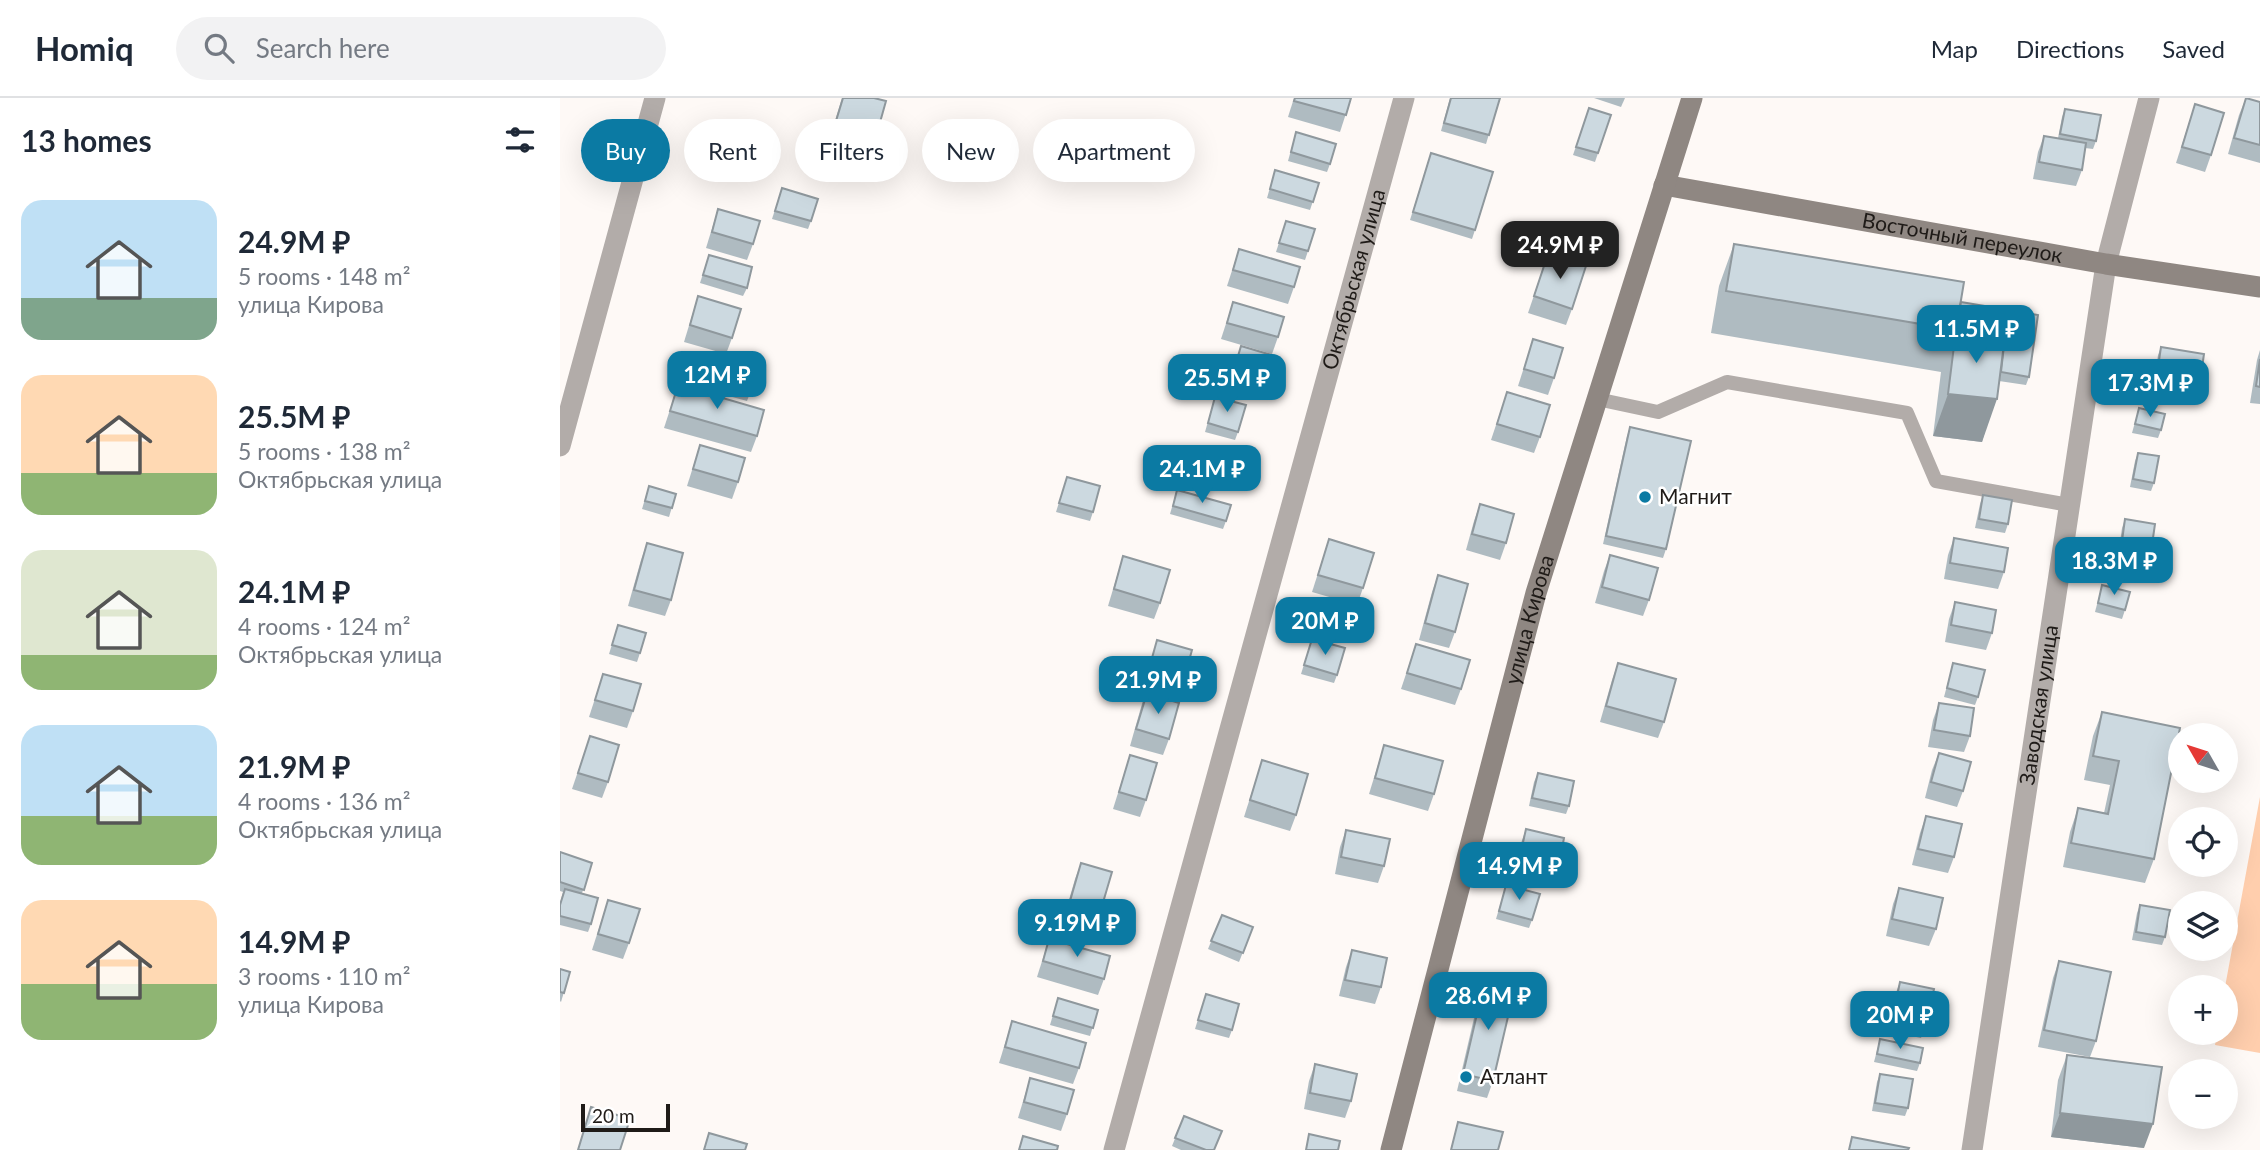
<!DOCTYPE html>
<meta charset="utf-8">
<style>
body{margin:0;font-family:Lato,sans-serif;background:#f2f2f3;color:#1f2937;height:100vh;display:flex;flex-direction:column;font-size:26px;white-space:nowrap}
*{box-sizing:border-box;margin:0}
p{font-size:23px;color:#747a83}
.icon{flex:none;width:38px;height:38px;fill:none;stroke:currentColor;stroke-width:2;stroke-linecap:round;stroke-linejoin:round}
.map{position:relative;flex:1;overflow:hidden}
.details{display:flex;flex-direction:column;background:#fff;width:560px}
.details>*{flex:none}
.hud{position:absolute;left:21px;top:21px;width:665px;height:63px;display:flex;gap:14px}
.needle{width:46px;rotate:309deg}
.controls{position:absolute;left:1608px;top:625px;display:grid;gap:14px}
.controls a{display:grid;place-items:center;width:70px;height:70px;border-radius:50%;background:#fff;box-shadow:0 7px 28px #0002;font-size:35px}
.scale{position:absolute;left:21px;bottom:18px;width:89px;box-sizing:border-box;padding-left:7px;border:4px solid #1f1b18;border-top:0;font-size:19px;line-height:24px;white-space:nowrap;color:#1f1b18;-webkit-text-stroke:5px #fff;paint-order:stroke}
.price{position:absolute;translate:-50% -60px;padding:0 16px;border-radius:14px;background:#0b7aa3;color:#fff;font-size:23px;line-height:46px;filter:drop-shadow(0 2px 4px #0008)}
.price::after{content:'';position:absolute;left:50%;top:42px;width:21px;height:16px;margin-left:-10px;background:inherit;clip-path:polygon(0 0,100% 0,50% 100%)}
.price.selected{background:#222;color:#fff}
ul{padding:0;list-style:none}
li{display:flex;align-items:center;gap:21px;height:175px;padding:0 21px}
li span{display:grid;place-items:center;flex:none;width:196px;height:140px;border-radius:21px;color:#555}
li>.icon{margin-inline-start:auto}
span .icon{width:84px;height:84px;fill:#fffc;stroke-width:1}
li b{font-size:30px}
h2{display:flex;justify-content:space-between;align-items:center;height:84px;padding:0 21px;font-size:30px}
.tag{padding:0 24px;border-radius:32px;background:#fff;box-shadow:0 7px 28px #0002;font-size:24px;line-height:63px}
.tag.selected{background:#0b7aa3;color:#fff}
header{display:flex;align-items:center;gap:42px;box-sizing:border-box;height:98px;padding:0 35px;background:#fff;border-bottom:2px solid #e0e1e3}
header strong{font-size:33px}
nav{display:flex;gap:38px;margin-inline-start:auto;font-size:24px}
.search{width:490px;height:63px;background:#f2f2f3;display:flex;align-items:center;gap:18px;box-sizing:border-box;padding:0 24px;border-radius:38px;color:#747a83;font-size:26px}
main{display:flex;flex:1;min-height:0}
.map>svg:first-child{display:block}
</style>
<header>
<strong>Homiq</strong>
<div class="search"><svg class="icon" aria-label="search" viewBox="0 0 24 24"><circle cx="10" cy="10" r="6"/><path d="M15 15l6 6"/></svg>Search here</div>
<nav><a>Map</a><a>Directions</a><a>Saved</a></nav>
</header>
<main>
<section class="details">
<h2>13 homes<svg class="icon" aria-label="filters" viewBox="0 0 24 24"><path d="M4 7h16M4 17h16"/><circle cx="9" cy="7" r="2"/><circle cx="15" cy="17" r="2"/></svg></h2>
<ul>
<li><span style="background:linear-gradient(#bfe0f5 70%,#7fa58c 0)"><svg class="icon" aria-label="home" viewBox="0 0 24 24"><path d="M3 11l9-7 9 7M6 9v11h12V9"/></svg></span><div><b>24.9M ₽</b><p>5 rooms · 148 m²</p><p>улица Кирова</p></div></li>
<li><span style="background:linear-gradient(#ffd9b3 70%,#8fb573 0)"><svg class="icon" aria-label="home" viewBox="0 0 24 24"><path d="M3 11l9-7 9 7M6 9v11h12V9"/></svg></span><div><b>25.5M ₽</b><p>5 rooms · 138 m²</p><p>Октябрьская улица</p></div></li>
<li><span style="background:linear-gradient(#dfe7d0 75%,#8fb573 0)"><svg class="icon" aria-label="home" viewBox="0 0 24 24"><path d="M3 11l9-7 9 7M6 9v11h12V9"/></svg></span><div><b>24.1M ₽</b><p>4 rooms · 124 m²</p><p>Октябрьская улица</p></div></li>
<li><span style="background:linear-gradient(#bfe0f5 65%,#8fb573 0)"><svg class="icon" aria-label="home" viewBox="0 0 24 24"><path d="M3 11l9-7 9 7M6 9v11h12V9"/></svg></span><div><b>21.9M ₽</b><p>4 rooms · 136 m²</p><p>Октябрьская улица</p></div></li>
<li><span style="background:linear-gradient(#ffd9b3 60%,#8fb573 0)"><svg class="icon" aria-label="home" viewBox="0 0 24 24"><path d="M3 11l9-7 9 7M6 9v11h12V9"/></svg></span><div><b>14.9M ₽</b><p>3 rooms · 110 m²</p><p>улица Кирова</p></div></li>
</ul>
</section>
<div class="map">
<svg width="1700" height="1052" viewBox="0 0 1700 1052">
<rect width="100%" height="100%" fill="#fef9f6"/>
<polygon fill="#ffcead" points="1700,699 1700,955 1655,947 1657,935 1666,934 1665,889"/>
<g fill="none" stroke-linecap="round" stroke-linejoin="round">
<polyline stroke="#b2aca9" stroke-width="14" points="1037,301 1098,314 1167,284 1347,315 1376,383 1509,407"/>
<g stroke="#b2aca9" stroke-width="21">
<polyline points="0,348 95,0"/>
<path id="s1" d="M554,1052L844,0"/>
<path id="s2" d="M1412,1052L1546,166L1589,0"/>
</g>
<g stroke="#8f8782" stroke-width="21">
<path id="s3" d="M1104,87L1546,166L1700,189"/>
<path id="s4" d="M831,1052L976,495L1132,0"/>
</g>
</g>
<g fill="#afbbc1">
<polygon points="282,0 317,35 311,51 270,39"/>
<polygon points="734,0 791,0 780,34 728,19"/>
<polygon points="890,0 940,0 926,46 881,33"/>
<polygon points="1034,0 1065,0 1061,9"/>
<polygon points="1686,0 1700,4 1700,65 1668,56 1679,17"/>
<polygon points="1635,6 1651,57 1645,74 1616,65"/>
<polygon points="1029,10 1051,17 1035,64 1013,57"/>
<polygon points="1505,11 1536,43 1533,51 1525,50 1522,72 1516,88 1473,81 1478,54 1484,38 1498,40 1502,19"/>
<polygon points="178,33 208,59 205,68 170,58"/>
<polygon points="736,34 770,66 767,74 728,63"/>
<polygon points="868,64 915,132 912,141 850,122"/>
<polygon points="715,72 759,85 750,112 707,100"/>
<polygon points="222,90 251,123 248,131 212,121"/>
<polygon points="158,111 193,146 187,162 146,150"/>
<polygon points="726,123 748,153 745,162 716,154"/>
<polygon points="1174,146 1401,204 1469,279 1466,287 1439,283 1422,344 1373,338 1381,274 1151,235 1159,188"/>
<polygon points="679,151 734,189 728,206 667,188"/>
<polygon points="988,156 1012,211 1006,227 968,215"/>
<polygon points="149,157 187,190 183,198 140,185"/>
<polygon points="138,198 172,240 166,256 124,244"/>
<polygon points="673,204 718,239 712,256 661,241"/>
<polygon points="973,241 994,280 988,297 958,288"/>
<polygon points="681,248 707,285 701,301 667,292"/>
<polygon points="1601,249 1641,276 1638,284 1595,278 1598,257"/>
<polygon points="1700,252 1700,306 1690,305 1697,262"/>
<polygon points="164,262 190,295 187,303 154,294"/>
<polygon points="118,287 197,338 191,354 104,330"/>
<polygon points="947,294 980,339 974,355 931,342"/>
<polygon points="655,299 678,334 675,342 645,334"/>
<polygon points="1579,310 1601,332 1598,340 1572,335"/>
<polygon points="1070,329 1106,451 1103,460 1043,446 1067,338"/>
<polygon points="140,347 178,384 172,401 127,388"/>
<polygon points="1578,355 1594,385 1591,393 1570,389 1575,363"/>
<polygon points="507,379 533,414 530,423 496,414"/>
<polygon points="89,388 116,396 109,419 82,411"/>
<polygon points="617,392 666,423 663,431 610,416"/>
<polygon points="1423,397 1448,426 1445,435 1415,430 1420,406"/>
<polygon points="920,406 946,445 940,462 906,452 914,423"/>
<polygon points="1565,421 1591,454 1588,463 1558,458 1562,430"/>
<polygon points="1394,440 1444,474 1438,491 1384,481 1388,457"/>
<polygon points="769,441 803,490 797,507 752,494"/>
<polygon points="87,445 111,502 105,518 68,508 81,462"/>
<polygon points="1050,457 1089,502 1083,518 1035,505 1044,473"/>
<polygon points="563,458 600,505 594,521 548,508"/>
<polygon points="878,477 895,534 889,550 859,542 872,494"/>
<polygon points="1542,487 1565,512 1562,521 1535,514"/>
<polygon points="1395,504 1432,535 1426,552 1385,544 1389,521"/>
<polygon points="58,527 80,555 77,564 49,556"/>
<polygon points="752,541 777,577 774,585 741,576"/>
<polygon points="597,542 627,570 624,579 589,568"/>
<polygon points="856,546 901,591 895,607 841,591"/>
<polygon points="1058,565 1104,624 1098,640 1040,624 1052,582"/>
<polygon points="1393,565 1418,599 1415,607 1384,599"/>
<polygon points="591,574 609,641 603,657 570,648"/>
<polygon points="43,576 73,613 67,630 29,619"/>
<polygon points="1379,605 1410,638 1404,654 1368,649 1373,622"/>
<polygon points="1542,614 1594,761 1585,785 1503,769 1510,734 1518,710 1544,715 1550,687 1524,682 1533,638"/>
<polygon points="30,638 48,684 42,700 12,691"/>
<polygon points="824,647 874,696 868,713 809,696"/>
<polygon points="1379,655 1403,693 1397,709 1365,700 1372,672"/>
<polygon points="570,657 586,702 580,719 553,711"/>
<polygon points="702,662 736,717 730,733 684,719"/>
<polygon points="978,675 1009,708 1006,716 969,708 974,684"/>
<polygon points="1366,718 1394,759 1388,775 1352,767 1360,735"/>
<polygon points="966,731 999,766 993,783 954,775 960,748"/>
<polygon points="786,732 824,768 818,785 775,776 780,749"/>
<polygon points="0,754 32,765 22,795 31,826 28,834 0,827 0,805 3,794 0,793"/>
<polygon points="521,765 539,818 533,835 502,826 515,781"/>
<polygon points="946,787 972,822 969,830 936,821"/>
<polygon points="1339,790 1376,831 1369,848 1326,838 1333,806"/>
<polygon points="48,802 69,845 63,861 32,852"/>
<polygon points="1580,807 1605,839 1602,847 1572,842 1577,815"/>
<polygon points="662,817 693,829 679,864 648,851"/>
<polygon points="489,841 544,881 538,897 477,879"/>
<polygon points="792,852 821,889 815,906 779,898 786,869"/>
<polygon points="1499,863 1536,943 1530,959 1478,949 1493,880"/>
<polygon points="0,871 10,874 1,904 0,903"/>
<polygon points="1340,884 1367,924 1361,940 1327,933 1334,900"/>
<polygon points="924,886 933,983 927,1000 897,993 918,903"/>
<polygon points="646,896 672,932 669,940 635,931"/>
<polygon points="498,900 538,912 530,938 490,927"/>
<polygon points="452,923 519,970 513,986 439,965"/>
<polygon points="1320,941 1360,965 1357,973 1314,964"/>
<polygon points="1507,957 1584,1050 1491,1039 1498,982"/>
<polygon points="755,966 791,1003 785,1020 744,1011 749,983"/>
<polygon points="1320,976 1348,1010 1345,1018 1312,1013 1317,984"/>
<polygon points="470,980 507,1016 501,1033 458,1020"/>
<polygon points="624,1018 654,1052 621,1052 612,1048"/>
</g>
<g fill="#8f989d">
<polygon points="1388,296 1437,301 1422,344 1373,338"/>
<polygon points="1561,450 1591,454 1588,463 1558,458"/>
<polygon points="1500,1015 1593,1026 1584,1050 1491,1039"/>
</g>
<g fill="#ccd9e0" stroke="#8f989d" stroke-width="2">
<polygon points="283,0 314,0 326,3 317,35 276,23"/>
<polygon points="735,0 791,0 786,17 734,3"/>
<polygon points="891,0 940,0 929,37 884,25"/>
<polygon points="1686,0 1700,4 1700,47 1674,40"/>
<polygon points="1635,6 1664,15 1651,57 1622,49"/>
<polygon points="1029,10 1051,17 1038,55 1016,49"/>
<polygon points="1505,11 1541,17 1536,43 1500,36"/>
<polygon points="178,33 213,42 208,59 173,50"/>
<polygon points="736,34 776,46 770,66 731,54"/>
<polygon points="1484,38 1526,45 1522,72 1479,64"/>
<polygon points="871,55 933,74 915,132 853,114"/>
<polygon points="715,72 759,85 753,104 710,91"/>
<polygon points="222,90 258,101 251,123 215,113"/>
<polygon points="158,111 200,123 193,146 152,134"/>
<polygon points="726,123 755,131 748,153 719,145"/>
<polygon points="1174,146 1404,184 1396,232 1166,193"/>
<polygon points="679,151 740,169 734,189 673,172"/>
<polygon points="988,156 1026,168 1012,211 974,198"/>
<polygon points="149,157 192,169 187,190 143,177"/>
<polygon points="138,198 181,211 172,240 130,227"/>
<polygon points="673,204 724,219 718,239 667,225"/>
<polygon points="1401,204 1478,217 1469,279 1441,274 1445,238 1396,232"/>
<polygon points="1396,232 1445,238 1437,301 1388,296"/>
<polygon points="973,241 1003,250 994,280 964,271"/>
<polygon points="681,248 715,258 707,285 673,275"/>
<polygon points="1601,249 1644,256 1641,276 1598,269"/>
<polygon points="1700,261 1700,289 1696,288"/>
<polygon points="164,262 196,271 190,295 157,285"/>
<polygon points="118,287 204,312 197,338 110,313"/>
<polygon points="947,294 990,307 980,339 937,326"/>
<polygon points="655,299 686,307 678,334 648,325"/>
<polygon points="1579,310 1605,316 1601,332 1575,326"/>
<polygon points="1070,329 1131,343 1106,451 1046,438"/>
<polygon points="140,347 185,360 178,384 133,371"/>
<polygon points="1578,355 1599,358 1594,385 1573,381"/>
<polygon points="507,379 540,388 533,414 499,405"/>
<polygon points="89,388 116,396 112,410 85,403"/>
<polygon points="617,392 671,407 666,423 613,408"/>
<polygon points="1423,397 1452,402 1448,426 1419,421"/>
<polygon points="920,406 954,416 946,445 912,436"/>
<polygon points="1565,421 1595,426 1591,454 1561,450"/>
<polygon points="1394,440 1448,450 1444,474 1390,465"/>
<polygon points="769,441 814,455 803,490 758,477"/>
<polygon points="87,445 123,455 111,502 74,492"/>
<polygon points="1050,457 1098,470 1089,502 1042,489"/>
<polygon points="563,458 610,472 600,505 554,491"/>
<polygon points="878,477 908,486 895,534 865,525"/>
<polygon points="1542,487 1570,494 1565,512 1538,505"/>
<polygon points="1395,504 1436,512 1432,535 1391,527"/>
<polygon points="58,527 86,535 80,555 52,547"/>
<polygon points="752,541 785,550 777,577 744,567"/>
<polygon points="597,542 632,552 627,570 592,560"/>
<polygon points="856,546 910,562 901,591 847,575"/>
<polygon points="1058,565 1116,581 1104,624 1046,608"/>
<polygon points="1393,565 1425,572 1418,599 1387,590"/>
<polygon points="591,574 625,583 619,604 587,595 585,600 584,600"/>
<polygon points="43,576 81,586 73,613 35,602"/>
<polygon points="587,595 619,605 609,641 576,631"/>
<polygon points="1379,605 1414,610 1410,638 1374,632"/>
<polygon points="1542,614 1620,630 1594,761 1511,745 1518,710 1548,716 1559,663 1533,658"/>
<polygon points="30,638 59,647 48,684 18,675"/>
<polygon points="824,647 883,663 874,696 815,680"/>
<polygon points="1379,655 1411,664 1403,693 1371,684"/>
<polygon points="570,657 597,665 586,702 559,694"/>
<polygon points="702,662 748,676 736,717 690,702"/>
<polygon points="978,675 1014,683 1009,708 972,700"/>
<polygon points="1366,718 1402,726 1394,759 1358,751"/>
<polygon points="966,731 1004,740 999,766 960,758"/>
<polygon points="786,732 830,741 824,768 781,759"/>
<polygon points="0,754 32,765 24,792 0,784"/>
<polygon points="521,765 552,774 539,818 508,810"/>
<polygon points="946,787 980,796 972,822 939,813"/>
<polygon points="1339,790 1383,800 1376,831 1332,821"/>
<polygon points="5,791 38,800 31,826 0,818 0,807"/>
<polygon points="48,802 80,811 69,845 38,836"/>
<polygon points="1580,807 1610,812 1605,839 1576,834"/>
<polygon points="662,817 693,829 683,855 651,843"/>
<polygon points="489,841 550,858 544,881 483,863"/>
<polygon points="792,852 827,860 821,889 785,882"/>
<polygon points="1499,863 1551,874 1536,943 1484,932"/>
<polygon points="0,871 10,874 4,895 0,894"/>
<polygon points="1340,884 1374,891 1367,924 1333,917"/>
<polygon points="924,886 954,893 933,983 903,976"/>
<polygon points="646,896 679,906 672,932 638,922"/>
<polygon points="498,900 538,912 533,930 493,918"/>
<polygon points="452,923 526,945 519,970 445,949"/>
<polygon points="1320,941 1363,950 1360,965 1317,956"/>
<polygon points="1507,957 1602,969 1593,1026 1500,1015"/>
<polygon points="755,966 797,976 791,1003 750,995"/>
<polygon points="1320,976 1353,981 1348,1010 1315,1005"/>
<polygon points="470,980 514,992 507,1016 464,1004"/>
<polygon points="31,1009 70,1021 60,1052 18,1052"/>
<polygon points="624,1018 662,1033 654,1052 646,1052 615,1040"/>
<polygon points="898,1024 943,1034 938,1052 891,1052"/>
<polygon points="149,1035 187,1046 185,1052 144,1052"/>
<polygon points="749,1036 780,1043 778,1052 746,1052"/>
<polygon points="463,1038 498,1048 497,1052 459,1052"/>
<polygon points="1292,1039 1349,1050 1348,1052 1289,1052"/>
</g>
<g fill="#0b7aa3" stroke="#fff" stroke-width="2.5">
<circle cx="1085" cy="399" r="7"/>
<circle cx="906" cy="979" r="7"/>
</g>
<g text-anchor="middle" stroke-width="5" stroke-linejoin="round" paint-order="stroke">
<g font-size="21" fill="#1f1b18" stroke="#fff">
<text dy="7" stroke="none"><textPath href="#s3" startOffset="303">Восточный переулок</textPath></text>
<text dy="7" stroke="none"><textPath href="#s1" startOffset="903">Октябрьская улица</textPath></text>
<text dy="7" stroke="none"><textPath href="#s4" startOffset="548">улица Кирова</textPath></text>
<text dy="7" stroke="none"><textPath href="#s2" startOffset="450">Заводская улица</textPath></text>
</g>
<g font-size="21" fill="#1f1b18" stroke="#fff" text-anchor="start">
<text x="1099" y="406">Магнит</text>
<text x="920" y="986">Атлант</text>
</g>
</g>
</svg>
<div class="controls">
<a><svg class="needle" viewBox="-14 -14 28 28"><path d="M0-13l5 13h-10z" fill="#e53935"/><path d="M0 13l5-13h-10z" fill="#747a83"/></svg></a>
<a><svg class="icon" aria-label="locate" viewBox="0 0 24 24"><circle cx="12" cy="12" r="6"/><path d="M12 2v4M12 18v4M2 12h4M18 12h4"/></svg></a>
<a><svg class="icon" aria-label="layers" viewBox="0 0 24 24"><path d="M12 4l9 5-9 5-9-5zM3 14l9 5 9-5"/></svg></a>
<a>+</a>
<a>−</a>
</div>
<div class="scale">20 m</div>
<b class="price selected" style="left:1000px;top:183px">24.9M ₽</b>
<b class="price" style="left:1416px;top:267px">11.5M ₽</b>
<b class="price" style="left:157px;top:313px">12M ₽</b>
<b class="price" style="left:667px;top:316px">25.5M ₽</b>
<b class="price" style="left:1590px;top:321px">17.3M ₽</b>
<b class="price" style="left:642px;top:407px">24.1M ₽</b>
<b class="price" style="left:1554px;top:499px">18.3M ₽</b>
<b class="price" style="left:765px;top:559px">20M ₽</b>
<b class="price" style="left:598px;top:618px">21.9M ₽</b>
<b class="price" style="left:959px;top:804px">14.9M ₽</b>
<b class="price" style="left:517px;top:861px">9.19M ₽</b>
<b class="price" style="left:928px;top:934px">28.6M ₽</b>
<b class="price" style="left:1340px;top:953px">20M ₽</b>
<div class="hud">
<a class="tag selected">Buy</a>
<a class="tag">Rent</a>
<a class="tag">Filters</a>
<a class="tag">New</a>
<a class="tag">Apartment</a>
</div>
</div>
</main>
